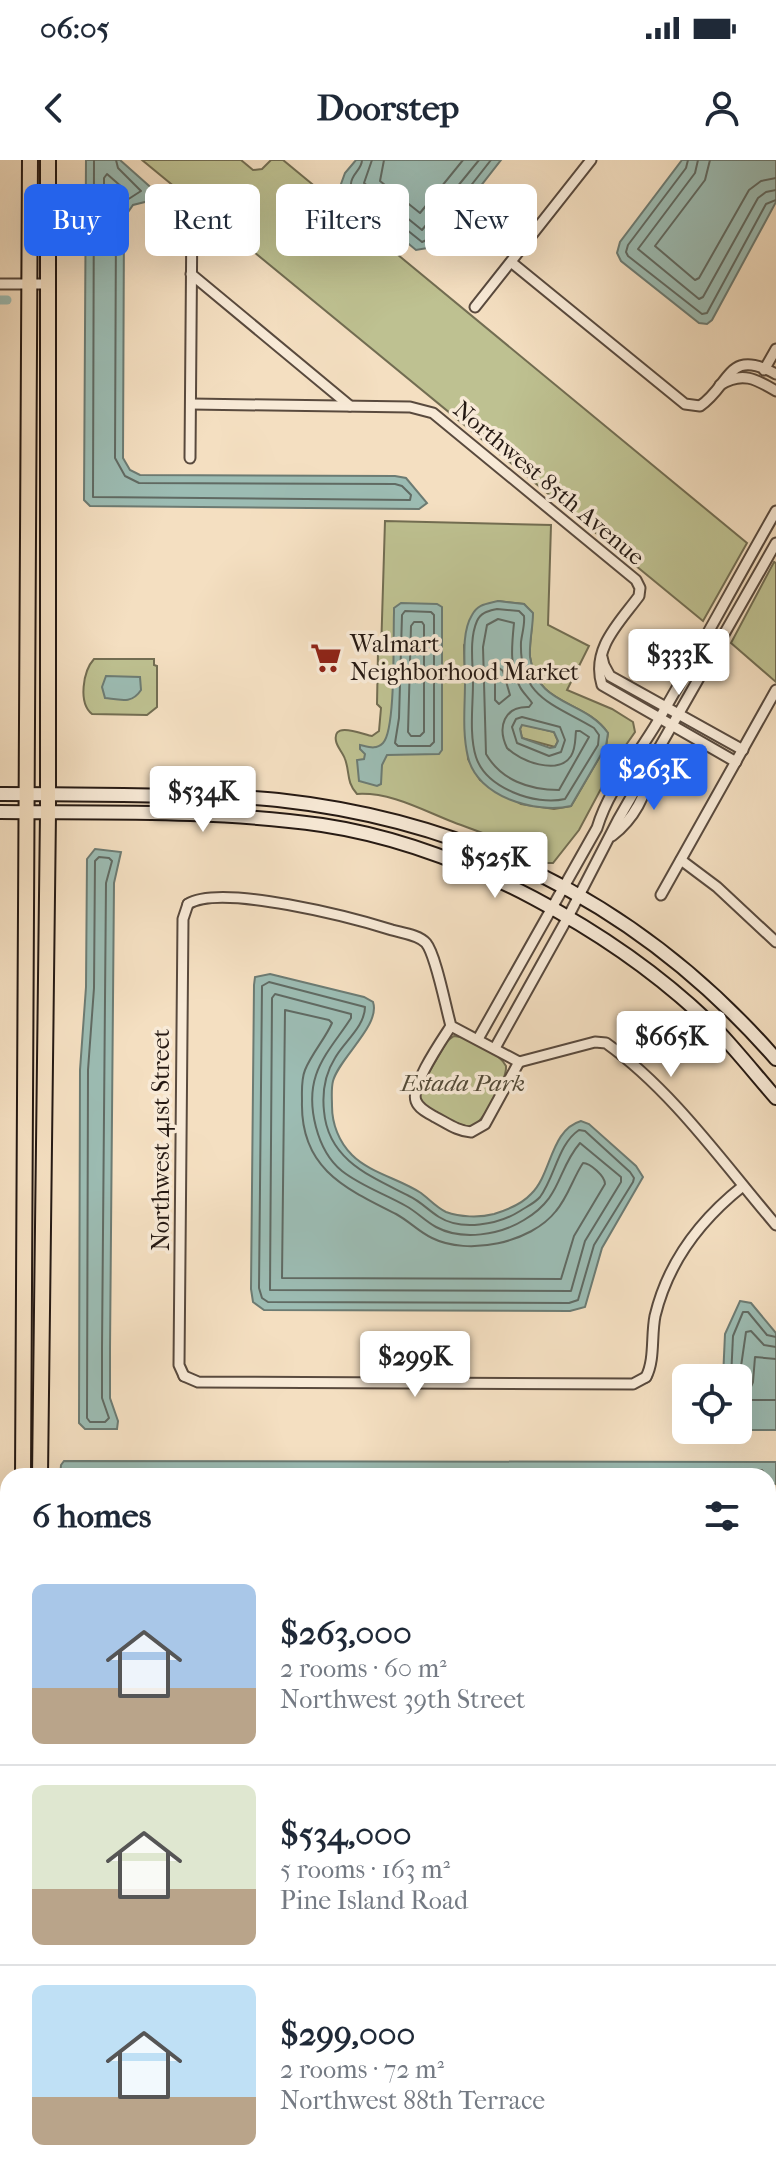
<!DOCTYPE html>
<meta charset="utf-8">
<style>
body{margin:0;font-family:"IM FELL French Canon",serif;background:#f2f2f3;color:#1f2937;height:100vh;display:flex;flex-direction:column;font-size:30px;white-space:nowrap}
*{box-sizing:border-box;margin:0}
p{font-size:26px;color:#747a83}
.icon{flex:none;width:44px;height:44px;fill:none;stroke:currentColor;stroke-width:2;stroke-linecap:round;stroke-linejoin:round}
.map{position:relative;flex:1;overflow:hidden}
.sheet{position:absolute;left:0px;top:1308px;width:776px;height:712px;display:flex;flex-direction:column;background:#fff;border-radius:24px 24px 0 0;box-shadow:0 8px 32px #0002}
.sheet>*{flex:none}
.hud{position:absolute;left:24px;top:24px;width:728px;height:72px;display:flex;gap:16px}
.tools{position:absolute;left:672px;top:1204px;display:grid;gap:16px}
.tools a{display:grid;place-items:center;width:80px;height:80px;border-radius:12px;background:#fff;box-shadow:0 8px 32px #0002;font-size:40px}
.price{position:absolute;translate:-50% -68px;padding:0 18px;border-radius:8px;background:#fff;color:#222;font-size:26px;line-height:52px;filter:drop-shadow(0 2px 4px #0008)}
.price::after{content:'';position:absolute;left:50%;top:48px;width:24px;height:18px;margin-left:-12px;background:inherit;clip-path:polygon(0 0,100% 0,50% 100%)}
.price.on{background:#2563eb;color:#fff}
ul{padding:0;list-style:none}
li{display:flex;align-items:center;gap:24px;height:200px;padding:0 32px}
li+li{border-top:2px solid #e0e1e3}
li span{display:grid;place-items:center;flex:none;width:224px;height:160px;border-radius:12px;color:#555}
li>.icon{margin-inline-start:auto}
span .icon{width:96px;height:96px;fill:#fffc;stroke-width:1}
li b{font-size:34px}
h2{display:flex;justify-content:space-between;align-items:center;height:96px;padding:0 32px;font-size:34px}
.chip{padding:0 28px;border-radius:12px;background:#fff;box-shadow:0 8px 32px #0002;font-size:28px;line-height:72px}
.chip.on{background:#2563eb;color:#fff}
.status{display:flex;justify-content:space-between;align-items:center;height:56px;padding:0 40px;background:#fff;direction:ltr}
.status svg{height:22px;fill:currentColor}
header{display:flex;justify-content:space-between;align-items:center;height:104px;padding:0 32px;background:#fff;font-size:36px;font-weight:800}
.map>svg:first-child{display:block}
</style>
<div class="status"><b>06:05</b><svg viewBox="0 0 49 12"><path d="M0 12V9h3v3zM5 12V6h3v6zM10 12V3h3v9zM15 12V0h3v12zM26 1h20v11H26zM47 4h2v5h-2z"/></svg></div>
<header><svg class="icon" aria-label="back" viewBox="0 0 24 24"><path d="M15 5l-7 7 7 7"/></svg>Doorstep<svg class="icon" aria-label="person" viewBox="0 0 24 24"><circle cx="12" cy="8" r="4"/><path d="M4 21q1-7 8-7t8 7"/></svg></header>
<div class="map">
<svg width="776" height="2020" viewBox="0 0 776 2020">
<rect width="100%" height="100%" fill="#f4dfc1"/>
<filter id="stains"><feTurbulence type="fractalNoise" baseFrequency=".0025" numOctaves="4"/><feColorMatrix values="0 0 0 0 .2 0 0 0 0 .09 0 0 0 0 .02 0 0 0 .5 -.17"/></filter>
<radialGradient id="worn" r=".72"><stop offset=".6" stop-color="#630" stop-opacity="0"/><stop offset="1" stop-color="#630" stop-opacity=".3"/></radialGradient>
<g fill="#bec191" stroke="#726d52" stroke-width="2" fill-rule="evenodd">
<polygon points="142,0 241,0 253,10 262,9 271,0 283,0 747,383 703,461"/>
<path d="M385,361L551,365L548,465L589,486L567,530L612,549L633,562L635,572L619,595L579,670L553,703H546C517,684 484,674 453,662C422,650 391,632 357,634C346,622 350,612 345,599C343,593 337,587 336,581C332,560 364,575 372,576L379,571L381,548L377,544L378,492H381ZM498,441L524,444L532,453C533,468 529,482 530,497C537,547 584,539 608,573L606,586L571,646L554,649L521,644L480,620L468,599L464,485Z"/>
<polygon points="774,402 776,403 776,522 731,483"/>
<path d="M94,499H154V505L157,506V547L147,555L92,554C78,543 83,511 94,499Z"/>
<polygon points="522,564 554,572 558,581 555,587 522,578 520,569"/>
<path d="M454,876C469,877 499,893 506,906C507,920 484,960 472,967C461,967 428,951 422,942C418,936 419,934 420,928L447,881Z"/>
<rect x="768" y="1659" width="8" height="62"/>
</g>
<g fill="#9cbcb3" stroke="#6c7b73" stroke-width="2" fill-rule="evenodd">
<polygon points="86,0 120,0 156,32 157,39 133,45 124,58 123,298 130,310 140,315 395,316 406,318 427,343 419,349 90,346 84,340"/>
<polygon points="356,0 501,0 433,87 416,90 349,34 341,24 345,13"/>
<polygon points="682,0 776,0 776,42 712,160 707,164 699,163 621,101 617,93 620,82"/>
<path d="M498,441L524,444L533,453C533,468 529,482 530,497C537,547 584,539 608,573L606,586L571,646C536,654 477,637 468,597C462,573 465,546 465,522C465,502 461,473 472,455C478,444 486,444 498,441ZM522,565L554,572L558,581L555,587L550,588L522,578L520,569Z"/>
<path d="M401,443L437,444L442,447V590L439,594L387,595L382,605L381,624L377,626L359,621L357,600L364,599L365,594L360,589V585C369,587 376,590 383,583C396,570 393,476 394,453V448Z"/>
<path d="M106,516L140,517L141,530C132,544 121,540 105,538L102,527Z"/>
<polygon points="95,689 121,692 114,723 110,1189 110,1238 118,1261 117,1269 85,1269 79,1263 80,910 86,827 87,699"/>
<path d="M270,814L364,837L373,842C381,865 339,898 333,921C331,929 332,938 332,946C332,964 339,982 352,995C370,1013 400,1019 421,1033C429,1039 437,1048 446,1052C460,1057 479,1058 494,1054C507,1050 522,1044 531,1034C552,1014 550,970 581,961L589,964L636,1006L643,1017L602,1088L585,1147L570,1151L264,1150L253,1142L251,1129L254,825L255,817Z"/>
<polygon points="740,1141 751,1143 776,1173 776,1270 738,1270 738,1218 723,1218 725,1174"/>
<polygon points="64,1301 776,1302 776,1324 768,1324 768,1316 60,1316 61,1305"/>
<rect x="768" y="1480" width="8" height="101"/>
</g>
<g fill="none" stroke-linecap="round" stroke-linejoin="round">
<g stroke="#606a63" stroke-width="2">
<polyline points="94,0 93,337 410,340 411,335 402,326 395,324 139,323 125,316 115,298 116,58 127,40 141,31 118,8 116,0"/>
<path d="M362,0C362,10 350,15 351,25L422,82L429,79L491,0"/>
<polyline points="372,0 364,23 422,70 479,0"/>
<polyline points="384,0 380,21 420,53 463,0"/>
<polyline points="688,0 686,8 628,85 626,92 628,96 702,154 707,153 766,44 776,40"/>
<polyline points="698,0 695,13 638,89 699,139 703,137 758,38 766,32 776,30"/>
<polyline points="710,0 705,20 655,86 695,120 699,118 749,30 761,21 776,18"/>
<polygon points="107,14 123,28 108,47 104,42 104,18"/>
<path d="M497,449L519,451L524,456C525,465 522,473 521,482C519,538 554,544 594,568L599,575L598,585L565,639C535,646 486,628 476,597C469,575 473,545 473,523C473,504 469,479 477,461C481,452 489,451 497,449Z"/>
<polygon points="405,451 431,452 434,455 434,582 430,586 398,586 395,583 399,558 402,455"/>
<path d="M498,459L514,463C512,483 509,508 520,527C523,533 529,538 532,543L529,547C504,546 497,567 507,588C520,601 558,616 571,596C576,588 575,579 576,571H580L589,577L559,630C529,630 501,620 486,594L483,487L487,465Z"/>
<polygon points="414,462 422,462 424,465 424,572 420,576 411,576 408,572 411,466"/>
<polygon points="499,508 503,511 510,535 499,544 495,540 495,512"/>
<polygon points="522,557 560,567 565,580 561,592 549,596 517,583 512,567 516,559"/>
<polygon points="99,697 109,698 112,701 106,723 102,1189 102,1238 109,1258 105,1262 90,1262 87,1258 88,910 94,828 95,701"/>
<path d="M269,822L365,847C365,866 344,882 335,898C325,914 322,932 324,951C328,1000 370,1016 409,1036C420,1041 428,1050 439,1057C461,1071 498,1065 520,1051C526,1047 535,1043 540,1037C555,1017 558,984 579,970L585,971L630,1012L634,1018L633,1022L594,1085L578,1140L569,1143L268,1142L262,1138L259,1128L262,826Z"/>
<path d="M275,834L351,854V858C339,877 323,894 316,915C306,945 317,991 342,1011C361,1026 385,1034 406,1046C417,1052 425,1061 436,1067C462,1081 500,1075 524,1060C563,1037 556,1011 580,983L621,1017V1022L585,1081L571,1131L270,1130L272,838Z"/>
<path d="M285,850L329,860L332,863C325,879 312,893 305,910C301,920 302,931 302,941C300,1008 344,1028 396,1054C409,1061 419,1072 432,1078C468,1096 531,1083 556,1051C568,1037 573,1018 583,1003C590,1003 605,1016 605,1024L574,1076L561,1119L282,1118Z"/>
<polyline points="776,1199 755,1197 753,1222 747,1236 751,1240 776,1240"/>
<polyline points="731,1218 733,1176 743,1152 748,1152 767,1175 776,1177"/>
<polyline points="738,1227 746,1172 751,1171 764,1185 776,1187"/>
<polyline points="68,1316 70,1310 76,1309 762,1310 766,1316"/>
</g>
<g stroke="#9cbcb3" stroke-width="9">
<polyline points="0,140 7,140"/>
<polyline points="0,1372 1,1453"/>
</g>
<defs>
<g id="street">
<path d="M511,102L685,244L700,246C731,225 727,187 776,214"/>
<polyline points="191,114 350,246"/>
<polyline points="0,124 48,124"/>
<polyline points="475,147 591,0"/>
<polyline points="764,210 776,189"/>
<path d="M720,225C742,211 756,219 776,231"/>
<path d="M191,244L410,247L433,253L636,420L640,428L639,436C619,463 591,489 602,525L736,602"/>
<polyline points="190,298 192,48"/>
<polyline points="602,497 604,505 610,516 743,590"/>
<path d="M612,676C635,658 645,636 652,608"/>
<polyline points="681,700 717,727 776,782"/>
<polyline points="661,735 776,530"/>
<path d="M188,744C221,723 354,758 392,770C403,773 419,775 426,783C436,795 446,849 451,866L519,902L595,882L606,883C673,931 723,1003 776,1065"/>
<path d="M451,866C442,880 410,926 416,941C419,949 428,953 435,957C447,963 457,971 471,972L485,964L519,902"/>
<path d="M478,879L597,668C609,628 637,597 658,561C698,492 736,421 776,351"/>
<polyline points="495,888 568,757 618,660 776,383"/>
<polyline points="184,1216 179,1205 183,759 188,744"/>
<polyline points="184,1216 198,1222 633,1224 646,1217"/>
<path d="M646,1217C655,1200 651,1176 655,1156C668,1102 700,1060 743,1026"/>
<polyline points="0,1346 8,1346"/>
<polyline points="768,1412 776,1412"/>
<polyline points="768,1653 776,1653"/>
<polyline points="768,1789 776,1789"/>
<polyline points="768,1981 776,1981"/>
<polyline points="551,2012 551,2020"/>
</g>
<g id="secondary">
<path d="M0,634C61,634 121,635 182,636C214,637 247,636 278,640C478,662 644,748 776,899"/>
<path d="M0,652C107,653 216,650 322,665C461,686 616,771 716,869C737,891 756,915 776,938"/>
<polyline points="0,1849 8,1850"/>
<polyline points="0,1863 8,1863"/>
</g>
<g id="primary">
<polyline points="23,1316 30,0"/>
<polyline points="40,1316 48,653 48,0"/>
<polyline points="39,2012 39,2020"/>
<polyline points="22,2020 22,2012"/>
</g>
</defs>
<use href="#street" stroke="#594a3e" stroke-width="13"/>
<use href="#secondary" stroke="#251913" stroke-width="16"/>
<use href="#primary" stroke="#251913" stroke-width="18"/>
<use href="#street" stroke="#f8ead7" stroke-width="9"/>
<use href="#secondary" stroke="#f8ead7" stroke-width="12"/>
<use href="#primary" stroke="#f4dfc1" stroke-width="14"/>
</g>
<defs>
<symbol id="supermarket-bare" viewBox="-9 -9 18 18"><path d="M-6-5.5h2.5l.6 2H6L4.5 2H-2.5L-4.4-4H-6ZM-1.5 3.2a1.3 1.3 0 1 0 .1 0ZM3 3.2a1.3 1.3 0 1 0 .1 0Z" fill="#8f2418" stroke="#f8ead7" stroke-width="2.5" paint-order="stroke"/></symbol>
</defs>
<g fill-rule="evenodd">
<use href="#supermarket-bare" x="304" y="476" width="44" height="44"/>
</g>
<g text-anchor="middle" stroke-width="7" stroke-linejoin="round" paint-order="stroke">
<g font-size="24" fill="#251913" stroke="#f8ead7">
<text transform="translate(549 323) rotate(40)" y="8">Northwest 85th Avenue</text>
<text transform="translate(161 980) rotate(-90)" y="8">Northwest 41st Street</text>
</g>
<g font-size="24" fill="#251913" stroke="#f8ead7" text-anchor="start">
<text x="350" y="492">Walmart<tspan x="350" dy="28">Neighborhood Market</tspan></text>
</g>
<g font-size="24" font-style="italic" fill="#534b39" stroke="#f8ead7">
<text x="463" y="931">Estada Park</text>
</g>
</g>
<rect width="100%" height="100%" filter="url(#stains)"/>
<rect width="100%" height="100%" fill="url(#worn)"/>
</svg>
<div class="tools">
<a><svg class="icon" aria-label="locate" viewBox="0 0 24 24"><circle cx="12" cy="12" r="6"/><path d="M12 2v4M12 18v4M2 12h4M18 12h4"/></svg></a>
</div>
<b class="price" style="left:679px;top:537px">$333K</b>
<b class="price on" style="left:654px;top:652px">$263K</b>
<b class="price" style="left:203px;top:674px">$534K</b>
<b class="price" style="left:495px;top:740px">$525K</b>
<b class="price" style="left:671px;top:919px">$665K</b>
<b class="price" style="left:415px;top:1239px">$299K</b>
<div class="hud">
<a class="chip on">Buy</a>
<a class="chip">Rent</a>
<a class="chip">Filters</a>
<a class="chip">New</a>
</div>
<section class="sheet">
<h2>6 homes<svg class="icon" aria-label="filters" viewBox="0 0 24 24"><path d="M4 7h16M4 17h16"/><circle cx="9" cy="7" r="2"/><circle cx="15" cy="17" r="2"/></svg></h2>
<ul>
<li><span style="background:linear-gradient(#a9c7e8 65%,#b9a48a 0)"><svg class="icon" aria-label="home" viewBox="0 0 24 24"><path d="M3 11l9-7 9 7M6 9v11h12V9"/></svg></span><div><b>$263,000</b><p>2 rooms · 60 m²</p><p>Northwest 39th Street</p></div></li>
<li><span style="background:linear-gradient(#dfe7d0 65%,#b9a48a 0)"><svg class="icon" aria-label="home" viewBox="0 0 24 24"><path d="M3 11l9-7 9 7M6 9v11h12V9"/></svg></span><div><b>$534,000</b><p>5 rooms · 163 m²</p><p>Pine Island Road</p></div></li>
<li><span style="background:linear-gradient(#bfe0f5 70%,#b9a48a 0)"><svg class="icon" aria-label="home" viewBox="0 0 24 24"><path d="M3 11l9-7 9 7M6 9v11h12V9"/></svg></span><div><b>$299,000</b><p>2 rooms · 72 m²</p><p>Northwest 88th Terrace</p></div></li>
</ul>
</section>
</div>
